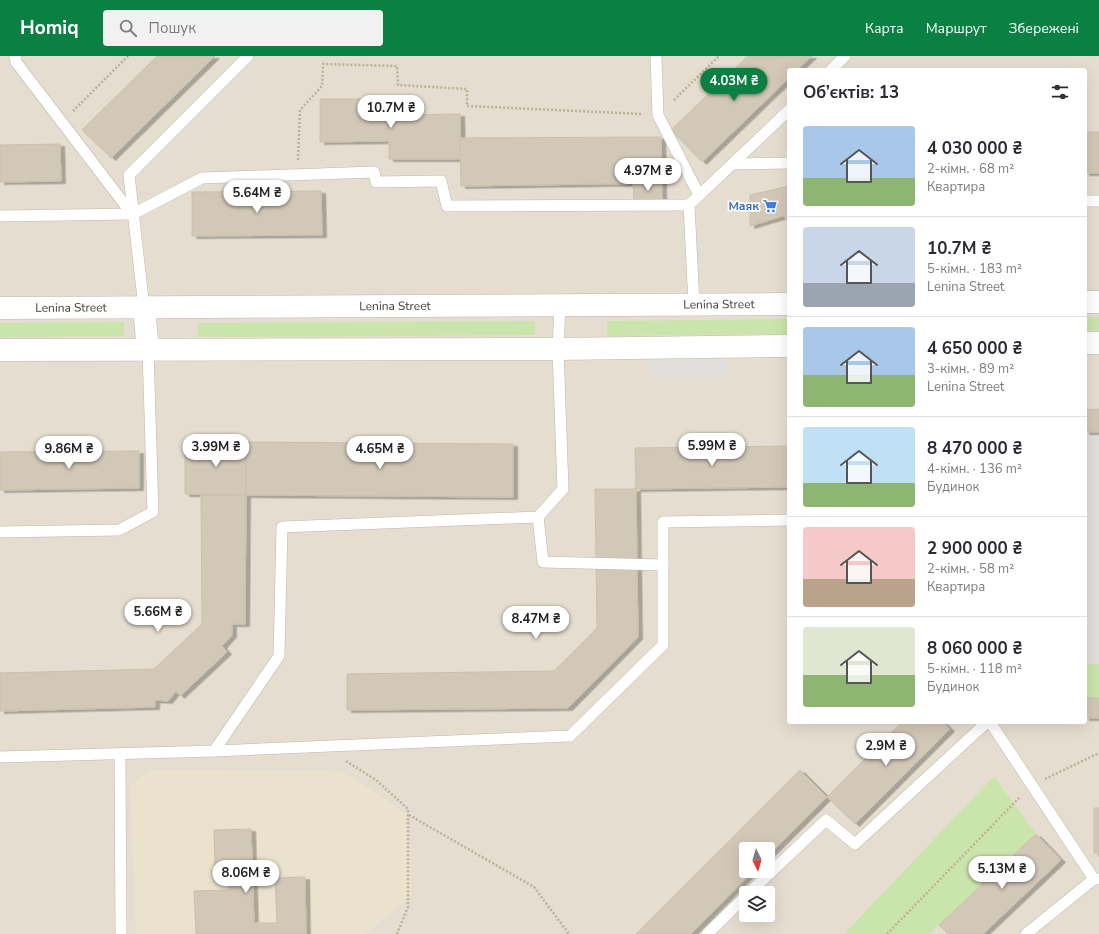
<!DOCTYPE html>
<html lang="uk">
<meta charset="utf-8">
<style>
body{margin:0;font-family:"Nunito Sans",sans-serif;background:#f2f2f3;color:#2b2b33;height:100vh;display:flex;flex-direction:column;font-size:15px;white-space:nowrap}
*{box-sizing:border-box;margin:0}
p{font-size:13px;color:#7c7c81}
.icon{flex:none;width:22px;height:22px;fill:none;stroke:currentColor;stroke-width:2;stroke-linecap:round;stroke-linejoin:round}
.map{position:relative;flex:1;overflow:hidden}
.side{position:absolute;left:787px;top:12px;width:300px;height:656px;display:flex;flex-direction:column;background:#fff;border-radius:4px;box-shadow:0 4px 16px #0002}
.side>*{flex:none}
.needle{width:26px;rotate:175deg}
.tools{position:absolute;left:739px;top:786px;display:grid;gap:8px}
.tools a{display:grid;place-items:center;width:36px;height:36px;border-radius:4px;background:#fff;box-shadow:0 4px 16px #0002;font-size:20px}
.price{position:absolute;translate:-50% -34px;padding:0 9px;border-radius:14px;background:#fff;color:#222;font-size:13px;line-height:26px;filter:drop-shadow(0 1px 2px #0008)}
.price::after{content:'';position:absolute;left:50%;top:24px;width:12px;height:9px;margin-left:-6px;background:inherit;clip-path:polygon(0 0,100% 0,50% 100%)}
.price.selected{background:#0b8043;color:#fff}
ul{padding:0;list-style:none}
li{display:flex;align-items:center;gap:12px;height:100px;padding:0 16px}
li+li{border-top:1px solid #e1e1e2}
li span{display:grid;place-items:center;flex:none;width:112px;height:80px;border-radius:4px;color:#555}
li>.icon{margin-inline-start:auto}
span .icon{width:48px;height:48px;fill:#fffc;stroke-width:1}
li b{font-size:17px}
h2{display:flex;justify-content:space-between;align-items:center;height:48px;padding:0 16px;font-size:17px}
header{display:flex;align-items:center;gap:24px;box-sizing:border-box;height:56px;padding:0 20px;background:#0b8043;color:#fff}
header strong{font-size:19px}
nav{display:flex;gap:22px;margin-inline-start:auto;font-size:14px}
.search{width:280px;height:36px;background:#f2f2f3;display:flex;align-items:center;gap:10px;box-sizing:border-box;padding:0 14px;border-radius:4px;color:#7c7c81;font-size:15px}
.map>svg:first-child{display:block}
</style>
<header>
<strong>Homiq</strong>
<div class="search"><svg class="icon" aria-label="search" viewBox="0 0 24 24"><circle cx="10" cy="10" r="6"/><path d="M15 15l6 6"/></svg>Пошук</div>
<nav><a>Карта</a><a>Маршрут</a><a>Збережені</a></nav>
</header>
<div class="map">
<svg width="1099" height="878" viewBox="0 0 1099 878">
<defs>
<filter id="shadow"><feDropShadow dx="4.5" dy="2.5" stdDeviation="0" flood-color="#0004"/></filter>
</defs>
<rect width="100%" height="100%" fill="#f1ece2"/>
<path fill="#e5ded0" fill-rule="evenodd" d="M0,0H1099V878H0ZM789,14H1085V666H789ZM746,793H768V815H746ZM746,837H768V859H746Z"/>
<polygon fill="#eae2cc" points="148,714 341,715 407,758 412,839 365,878 136,878 130,730"/>
<g fill="#cae5ab">
<rect x="1085" y="261" width="14" height="13"/>
<polygon points="789,263 789,278 607,280 607,265"/>
<polygon points="535,265 535,279 198,281 198,267"/>
<polygon points="124,266 124,280 0,281 0,267"/>
<rect x="1085" y="608" width="14" height="34"/>
<polygon points="994,720 1036,778 929,878 844,878"/>
</g>
<g fill="#e1dfdb">
<polygon points="643,301 727,302 732,319 656,321"/>
<rect x="1085" y="378" width="14" height="230"/>
</g>
<g fill="#d2c8b8" stroke="#ccc0ab" filter="url(#shadow)">
<polygon points="157,0 215,0 111,102 82,74"/>
<polygon points="748,0 812,0 797,14 789,14 789,22 702,106 671,74"/>
<polygon points="320,43 394,43 394,59 460,58 461,103 389,103 389,85 320,86"/>
<rect x="1085" y="76" width="14" height="41"/>
<polygon points="661,81 662,127 461,130 460,82"/>
<polygon points="60,88 61,125 0,126 0,89"/>
<polygon points="662,127 662,144 634,144 633,128"/>
<polygon points="789,130 789,165 783,160 750,170 750,139"/>
<polygon points="321,135 322,179 192,180 192,136"/>
<polygon points="1099,353 1099,376 1085,376 1085,354"/>
<polygon points="185,385 246,386 246,439 185,438"/>
<polygon points="246,386 513,388 513,441 246,439"/>
<polygon points="789,390 789,431 636,433 635,392"/>
<polygon points="139,395 139,432 0,434 0,396"/>
<polygon points="595,433 636,433 638,581 568,652 347,654 347,618 554,615 597,572"/>
<polygon points="201,439 246,439 245,568 232,568 232,579 222,590 227,596 180,640 176,635 168,645 155,644 155,651 0,655 0,617 154,613 202,568"/>
<rect x="1085" y="642" width="14" height="20"/>
<polygon points="902,666 943,666 950,673 855,768 827,741"/>
<polygon points="800,714 827,741 768,800 768,793 746,793 746,815 753,815 691,878 636,878"/>
<rect x="1094" y="752" width="5" height="45"/>
<polygon points="251,773 254,867 277,867 275,822 305,821 306,878 196,878 194,835 229,834 228,814 215,814 214,774"/>
<polygon points="1036,778 1061,804 983,878 948,878 939,869"/>
</g>
<g fill="none" stroke-linecap="round" stroke-linejoin="round">
<defs>
<g id="service">
<polyline points="15,0 16,6 132,158"/>
<polyline points="656,0 658,59 699,139"/>
<polyline points="831,14 845,0"/>
<polyline points="732,108 789,107"/>
<polyline points="1085,145 1099,145"/>
<polyline points="0,160 133,158 202,122 374,116 376,126 441,125 447,150 689,149"/>
<polyline points="694,248 689,149 789,54"/>
<polyline points="144,252 129,119 248,0"/>
<polyline points="538,461 543,506 663,509"/>
<polyline points="0,476 119,474 153,456 148,294"/>
<polyline points="990,666 1094,823"/>
<polyline points="214,695 570,680 663,589 663,466 789,464"/>
<polyline points="120,698 121,878"/>
<polyline points="0,701 214,695 279,600 282,471 538,461 563,433 558,293 560,249"/>
<polyline points="749,837 826,764 855,788 987,666"/>
<polyline points="707,878 746,840"/>
<polyline points="1026,878 1094,823 1099,823"/>
</g>
<g id="tertiary">
<polyline points="1085,246 1099,246"/>
<path id="s1" d="M0,252L789,248"/>
<polyline points="144,252 148,294"/>
<polyline points="1085,287 1099,287"/>
<polyline points="0,294 558,293 789,290"/>
</g>
</defs>
<use href="#service" stroke="#bfb7a8" stroke-width="12"/>
<use href="#tertiary" stroke="#bfb7a8" stroke-width="23"/>
<g stroke="#bdb097" stroke-width="2.5" stroke-dasharray="2 2" stroke-linecap="butt">
<polyline points="674,44 719,0"/>
<polyline points="73,55 128,0"/>
<polyline points="298,104 300,54 322,30 323,8 397,10 398,29 467,33 467,50 643,58"/>
<polyline points="346,705 376,724 408,753 408,851 397,878"/>
<polyline points="1045,723 1099,697"/>
<polyline points="409,759 534,831 569,878"/>
<polyline points="887,878 1020,741"/>
</g>
<use href="#service" stroke="#fff" stroke-width="11"/>
<use href="#tertiary" stroke="#fff" stroke-width="22"/>
</g>
<defs>
<symbol id="supermarket-bare" viewBox="-9 -9 18 18"><path d="M-6-5.5h2.5l.6 2H6L4.5 2H-2.5L-4.4-4H-6ZM-1.5 3.2a1.3 1.3 0 1 0 .1 0ZM3 3.2a1.3 1.3 0 1 0 .1 0Z" fill="#3f7fe0" stroke="#fff" stroke-width="2.5" paint-order="stroke"/></symbol>
</defs>
<g fill-rule="evenodd">
<use href="#supermarket-bare" x="760" y="140" width="20" height="20"/>
</g>
<g text-anchor="middle" stroke-width="3.5" stroke-linejoin="round" paint-order="stroke">
<g font-size="12" font-weight="bold" fill="#366cbe" stroke="#fff" text-anchor="end">
<text x="759" y="154">Маяк</text>
</g>
<g font-size="12" fill="#423c33" stroke="#fff">
<text dy="4" stroke="none"><textPath href="#s1" startOffset="719">Lenina Street</textPath></text>
<text dy="4" stroke="none"><textPath href="#s1" startOffset="395">Lenina Street</textPath></text>
<text dy="4" stroke="none"><textPath href="#s1" startOffset="71">Lenina Street</textPath></text>
</g>
</g>
</svg>
<div class="tools">
<a><svg class="needle" viewBox="-14 -14 28 28"><path d="M0-13l5 13h-10z" fill="#e53935"/><path d="M0 13l5-13h-10z" fill="#7c7c81"/></svg></a>
<a><svg class="icon" aria-label="layers" viewBox="0 0 24 24"><path d="M12 4l9 5-9 5-9-5zM3 14l9 5 9-5"/></svg></a>
</div>
<b class="price selected" style="left:734px;top:46px">4.03M ₴</b>
<b class="price" style="left:391px;top:73px">10.7M ₴</b>
<b class="price" style="left:648px;top:136px">4.97M ₴</b>
<b class="price" style="left:257px;top:158px">5.64M ₴</b>
<b class="price" style="left:712px;top:411px">5.99M ₴</b>
<b class="price" style="left:216px;top:412px">3.99M ₴</b>
<b class="price" style="left:69px;top:414px">9.86M ₴</b>
<b class="price" style="left:380px;top:414px">4.65M ₴</b>
<b class="price" style="left:158px;top:577px">5.66M ₴</b>
<b class="price" style="left:536px;top:584px">8.47M ₴</b>
<b class="price" style="left:886px;top:711px">2.9M ₴</b>
<b class="price" style="left:1002px;top:834px">5.13M ₴</b>
<b class="price" style="left:246px;top:838px">8.06M ₴</b>
<section class="side">
<h2>Об’єктів: 13<svg class="icon" aria-label="filters" viewBox="0 0 24 24"><path d="M4 7h16M4 17h16"/><circle cx="9" cy="7" r="2"/><circle cx="15" cy="17" r="2"/></svg></h2>
<ul>
<li><span style="background:linear-gradient(#a9c7e8 65%,#8fb573 0)"><svg class="icon" aria-label="home" viewBox="0 0 24 24"><path d="M3 11l9-7 9 7M6 9v11h12V9"/></svg></span><div><b>4 030 000 ₴</b><p>2-кімн. · 68 m²</p><p>Квартира</p></div></li>
<li><span style="background:linear-gradient(#c9d6e8 70%,#9aa5b1 0)"><svg class="icon" aria-label="home" viewBox="0 0 24 24"><path d="M3 11l9-7 9 7M6 9v11h12V9"/></svg></span><div><b>10.7M ₴</b><p>5-кімн. · 183 m²</p><p>Lenina Street</p></div></li>
<li><span style="background:linear-gradient(#a9c7e8 60%,#8fb573 0)"><svg class="icon" aria-label="home" viewBox="0 0 24 24"><path d="M3 11l9-7 9 7M6 9v11h12V9"/></svg></span><div><b>4 650 000 ₴</b><p>3-кімн. · 89 m²</p><p>Lenina Street</p></div></li>
<li><span style="background:linear-gradient(#bfe0f5 70%,#8fb573 0)"><svg class="icon" aria-label="home" viewBox="0 0 24 24"><path d="M3 11l9-7 9 7M6 9v11h12V9"/></svg></span><div><b>8 470 000 ₴</b><p>4-кімн. · 136 m²</p><p>Будинок</p></div></li>
<li><span style="background:linear-gradient(#f6c9c9 65%,#b9a48a 0)"><svg class="icon" aria-label="home" viewBox="0 0 24 24"><path d="M3 11l9-7 9 7M6 9v11h12V9"/></svg></span><div><b>2 900 000 ₴</b><p>2-кімн. · 58 m²</p><p>Квартира</p></div></li>
<li><span style="background:linear-gradient(#dfe7d0 60%,#8fb573 0)"><svg class="icon" aria-label="home" viewBox="0 0 24 24"><path d="M3 11l9-7 9 7M6 9v11h12V9"/></svg></span><div><b>8 060 000 ₴</b><p>5-кімн. · 118 m²</p><p>Будинок</p></div></li>
</ul>
</section>
</div>
